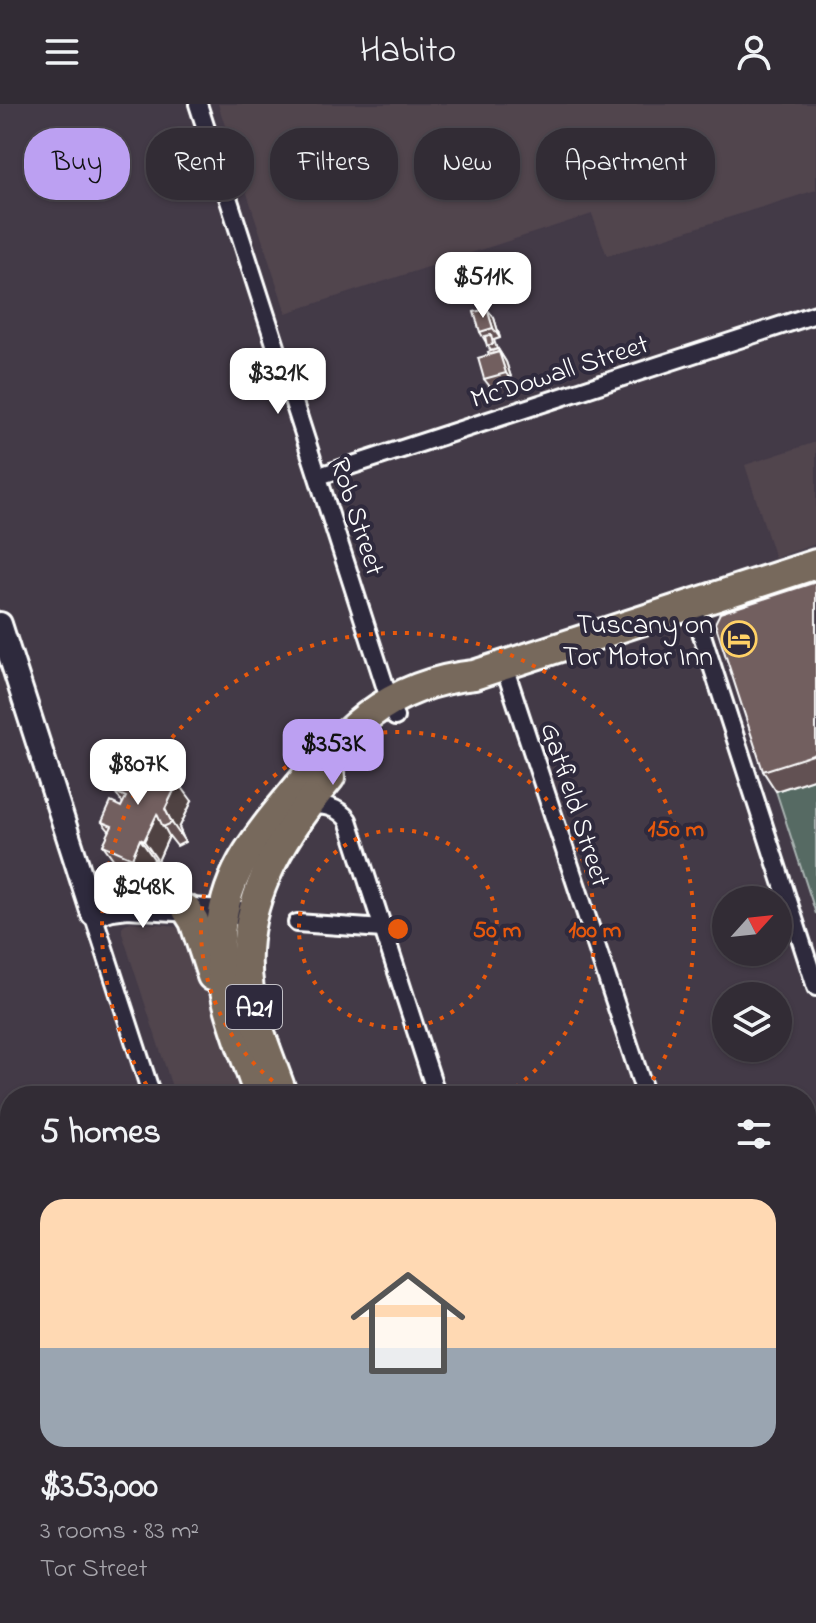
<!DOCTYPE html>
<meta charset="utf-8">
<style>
body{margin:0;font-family:"Indie Flower",sans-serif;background:#3d3841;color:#f1f3f6;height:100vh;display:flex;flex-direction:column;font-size:30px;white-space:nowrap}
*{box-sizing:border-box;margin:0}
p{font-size:26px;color:#a8a7ad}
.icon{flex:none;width:44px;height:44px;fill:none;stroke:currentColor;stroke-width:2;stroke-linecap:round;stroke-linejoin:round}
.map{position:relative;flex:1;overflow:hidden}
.panel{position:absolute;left:0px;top:982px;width:816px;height:538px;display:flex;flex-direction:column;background:#322c35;border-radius:32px 32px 0 0;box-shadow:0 2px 6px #0004,0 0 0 2px #4d4850}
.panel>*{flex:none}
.hud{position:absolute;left:24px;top:24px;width:768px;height:72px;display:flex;gap:16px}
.needle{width:52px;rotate:63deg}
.tools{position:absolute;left:712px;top:782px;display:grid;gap:16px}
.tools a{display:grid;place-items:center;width:80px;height:80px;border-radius:50%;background:#322c35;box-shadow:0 2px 6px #0004,0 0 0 2px #4d4850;font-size:40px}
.price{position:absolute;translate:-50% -68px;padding:0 18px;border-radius:16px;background:#fff;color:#222;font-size:26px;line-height:52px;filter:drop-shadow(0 2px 4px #0008)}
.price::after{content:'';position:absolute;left:50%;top:48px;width:24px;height:18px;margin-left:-12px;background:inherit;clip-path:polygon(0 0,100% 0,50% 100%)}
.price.current{background:#bca0f2;color:#111}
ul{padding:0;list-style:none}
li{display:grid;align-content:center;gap:16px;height:424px;padding:0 40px}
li+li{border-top:2px solid #4d4850}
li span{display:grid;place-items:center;height:248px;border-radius:24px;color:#555}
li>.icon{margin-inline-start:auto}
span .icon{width:144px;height:144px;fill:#fffc;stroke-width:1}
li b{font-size:34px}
h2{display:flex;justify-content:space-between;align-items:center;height:96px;padding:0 40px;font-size:34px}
.tag{padding:0 28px;border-radius:32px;background:#322c35;box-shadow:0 2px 6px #0004,0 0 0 2px #4d4850;font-size:28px;line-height:72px}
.tag.current{background:#bca0f2;color:#111}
header{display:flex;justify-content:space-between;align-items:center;height:104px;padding:0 40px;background:#322c35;font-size:36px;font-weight:600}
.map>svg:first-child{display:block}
</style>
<header><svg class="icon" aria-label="menu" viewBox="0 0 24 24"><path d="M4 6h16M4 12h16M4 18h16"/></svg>Habito<svg class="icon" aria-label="person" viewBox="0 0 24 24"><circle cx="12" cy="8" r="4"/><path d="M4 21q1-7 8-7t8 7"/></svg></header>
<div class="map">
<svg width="816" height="1519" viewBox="0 0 816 1519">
<rect width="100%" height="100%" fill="#433a47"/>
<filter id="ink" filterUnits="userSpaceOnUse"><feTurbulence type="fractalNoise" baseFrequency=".0125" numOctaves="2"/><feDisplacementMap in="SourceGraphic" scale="16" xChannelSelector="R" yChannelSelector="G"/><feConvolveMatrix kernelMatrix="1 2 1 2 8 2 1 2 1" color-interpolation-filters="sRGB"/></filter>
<g filter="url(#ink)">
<g fill="#51454e">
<polygon points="218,0 816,0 816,86 607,152 592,110 286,209"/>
<polygon points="816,338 816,440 775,454 745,361"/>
<polygon points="131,818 168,821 178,824 188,831 193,841 241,992 175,992 122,829 122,824 125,820"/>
<polygon points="806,1228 816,1229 816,1519 499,1519 496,1510 806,1510"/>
<polygon points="214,1510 430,1510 433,1519 217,1519"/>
</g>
<polygon fill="#566a64" stroke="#aab4b2" stroke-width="2" points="816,674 816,810 776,687"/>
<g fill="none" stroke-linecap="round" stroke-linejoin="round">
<defs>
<g id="street">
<polyline points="198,0 395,613"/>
<polyline points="319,372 816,210"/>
<polyline points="692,500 816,883"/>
<polyline points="504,562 646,992"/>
<path d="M308,701C325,701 337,702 348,716L437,992"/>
<polyline points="93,810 152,992"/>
<polyline points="297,819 383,825"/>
<polyline points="0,1223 10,1253"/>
<polyline points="94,1510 97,1519"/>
</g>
<polyline id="secondary" points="0,520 93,810 112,804 127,802 239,809"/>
<g id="primary">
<polyline points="806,1188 816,1188"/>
<polyline points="806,1208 816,1208"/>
</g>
<g id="highway">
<polyline points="187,806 194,817 212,872"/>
<path d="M259,992C243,942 217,888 220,834C223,775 252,738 288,695C341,630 385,580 474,571L816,460"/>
<path d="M283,992C271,957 255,922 249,886C236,804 280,733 330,673"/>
<polyline points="0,1135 10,1139"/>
<polyline points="471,1510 474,1519"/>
</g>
</defs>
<use href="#street" stroke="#fff" stroke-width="22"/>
<use href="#secondary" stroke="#fff" stroke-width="28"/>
<use href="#primary" stroke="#fff" stroke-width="30"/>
<use href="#highway" stroke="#fff" stroke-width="34"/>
<use href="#street" stroke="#2f2a3d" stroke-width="16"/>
<use href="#secondary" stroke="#2f2a3d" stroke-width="22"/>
<use href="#primary" stroke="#77695c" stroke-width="24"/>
<use href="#highway" stroke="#77695c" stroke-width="28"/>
</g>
<g fill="#625152" stroke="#fff" stroke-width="2">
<polygon points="473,158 480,168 486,186 475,189 468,180"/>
<polygon points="487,205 494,214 500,234 494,236 497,245 491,247 480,228"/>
<polygon points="498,245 506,258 513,279 491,284 484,275 489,251"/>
<polygon points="816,478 816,674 776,687 763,667"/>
<polygon points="115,688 192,697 179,724 185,738 177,742 169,732 158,757 154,755 145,774 117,760 103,741 110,728 102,718 121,703 123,700"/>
<polygon points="0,1378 9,1406 5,1407 10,1414 10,1510 20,1510 0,1516"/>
<polygon points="317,1510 401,1510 404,1519 368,1519 365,1513 348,1519 323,1519"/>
</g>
<g fill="#504242" stroke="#fff" stroke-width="2">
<polygon points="473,158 480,168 486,186 479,176"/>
<polygon points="487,205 494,214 500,234 493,224"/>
<polygon points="498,245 506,258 513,279 506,269"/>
<polygon points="178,678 192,697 179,724 185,738 172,719 165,705"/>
<polygon points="157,710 169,732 158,757 144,737"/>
<polygon points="140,735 154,755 145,774 132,754"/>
<polygon points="0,1378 9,1406 0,1393"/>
<polygon points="0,1400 10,1414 10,1432"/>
<polygon points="246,1510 253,1510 256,1519 249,1519"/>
<polygon points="395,1510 401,1510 404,1519 401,1519"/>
</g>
<g fill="#725e5f" stroke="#fff" stroke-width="2">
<polygon points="473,158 479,176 468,180 462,161"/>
<polygon points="487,205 493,224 480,228 474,208"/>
<polygon points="491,231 493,240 487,242 485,232"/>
<polygon points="498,245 499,248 489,251 488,248"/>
<polygon points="499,248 506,269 484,275 478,254"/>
<polygon points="816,478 816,650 763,667 715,519 720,509"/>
<polygon points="130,655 178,678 165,705 172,719 163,723 157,710 144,737 140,735 132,754 103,741 112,722 102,718 111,698 121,703 126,693 115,688"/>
<polygon points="816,1273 816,1519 622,1519 619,1510 806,1510 806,1276"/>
<polygon points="0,1401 10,1432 10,1489 0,1493"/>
<polygon points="221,1510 246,1510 249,1519 224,1519"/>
<polygon points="364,1510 395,1510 396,1512 393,1513 395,1519 369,1519 367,1513 365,1514"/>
<polygon points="526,1510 549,1510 551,1519 529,1519"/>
<polygon points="298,1513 300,1519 291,1519 290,1516"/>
</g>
</g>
<g fill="none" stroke="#e8590c" stroke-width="4" stroke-dasharray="4 8">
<circle cx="398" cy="825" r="99"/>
<path d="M292 991A197 197 0 1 1 504 991"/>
<path d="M153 991A296 296 0 1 1 643 991"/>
</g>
<defs>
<symbol id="hotel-ring" viewBox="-11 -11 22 22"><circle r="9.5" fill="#2f2a3d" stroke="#ffd166" stroke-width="1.5"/><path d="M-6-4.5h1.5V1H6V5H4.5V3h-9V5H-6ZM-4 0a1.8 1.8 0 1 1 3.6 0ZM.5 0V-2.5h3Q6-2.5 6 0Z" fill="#ffd166"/></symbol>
</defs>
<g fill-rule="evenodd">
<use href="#hotel-ring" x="719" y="515" width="40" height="40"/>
</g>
<g text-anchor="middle" stroke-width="8" stroke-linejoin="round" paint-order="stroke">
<rect fill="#2f2a3d" stroke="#c1bfc5" stroke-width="2" x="226" y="881" width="56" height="44" rx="6"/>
<g font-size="26" font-weight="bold" fill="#fff">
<text x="254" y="912">A21</text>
</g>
<g font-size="28" fill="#fff" stroke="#2f2a3d">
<text transform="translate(559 266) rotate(-18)" y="10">McDowall Street</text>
<text transform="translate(359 412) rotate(72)" y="10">Rob Street</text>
<text transform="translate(577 700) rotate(72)" y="10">Gatfield Street</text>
</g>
<g font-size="28" fill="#fff" stroke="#2f2a3d" text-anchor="end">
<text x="713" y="529">Tuscany on<tspan x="713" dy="32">Tor Motor Inn</tspan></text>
</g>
</g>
<circle cx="398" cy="825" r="12" fill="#e8590c" stroke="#2f2a3d" stroke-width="4"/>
<g font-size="24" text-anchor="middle" font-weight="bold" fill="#e8590c" stroke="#2f2a3d" stroke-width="8" stroke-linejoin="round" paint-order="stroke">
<text x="676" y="732">150 m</text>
<text x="497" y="833">50 m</text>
<text x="595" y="833">100 m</text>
</g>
</svg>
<div class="tools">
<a><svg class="needle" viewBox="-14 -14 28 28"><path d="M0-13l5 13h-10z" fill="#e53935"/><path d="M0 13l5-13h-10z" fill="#a8a7ad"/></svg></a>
<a><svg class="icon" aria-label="layers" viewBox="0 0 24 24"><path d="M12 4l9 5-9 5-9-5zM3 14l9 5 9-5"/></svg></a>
</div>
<b class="price" style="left:483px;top:216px">$511K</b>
<b class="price" style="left:278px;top:312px">$321K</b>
<b class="price current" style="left:333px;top:683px">$353K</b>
<b class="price" style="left:138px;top:703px">$807K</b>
<b class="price" style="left:143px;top:826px">$248K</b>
<div class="hud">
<a class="tag current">Buy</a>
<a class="tag">Rent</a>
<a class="tag">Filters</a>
<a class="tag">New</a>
<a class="tag">Apartment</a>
</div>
<section class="panel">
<h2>5 homes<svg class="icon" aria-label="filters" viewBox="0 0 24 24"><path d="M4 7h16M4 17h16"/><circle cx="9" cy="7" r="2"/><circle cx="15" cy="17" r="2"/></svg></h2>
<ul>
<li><span style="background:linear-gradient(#ffd9b3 60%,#9aa5b1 0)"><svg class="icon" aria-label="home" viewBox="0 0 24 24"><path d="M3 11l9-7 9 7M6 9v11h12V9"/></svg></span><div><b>$353,000</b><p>3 rooms · 83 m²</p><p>Tor Street</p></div></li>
</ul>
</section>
</div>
